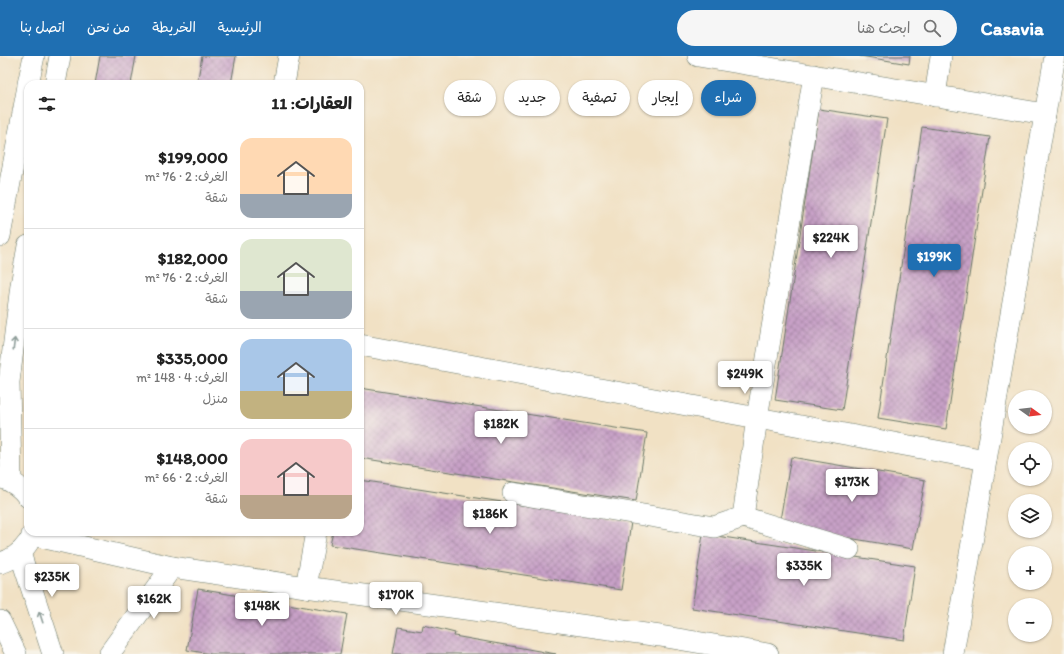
<!DOCTYPE html>
<html lang="ar">
<meta charset="utf-8">
<style>
body{margin:0;font-family:Itim,"Playpen Sans Arabic",sans-serif;background:#f6f6f6;color:#222;direction:rtl;height:100vh;display:flex;flex-direction:column;font-size:15px;white-space:nowrap}
*{box-sizing:border-box;margin:0}
p{font-size:13px;color:#767676}
.icon{flex:none;width:22px;height:22px;fill:none;stroke:currentColor;stroke-width:2;stroke-linecap:round;stroke-linejoin:round}
.map{position:relative;flex:1;overflow:hidden;direction:ltr}
.drawer{position:absolute;left:24px;top:24px;width:340px;height:456px;display:flex;flex-direction:column;background:#fff;border-radius:12px;box-shadow:0 1px 3px #0004;direction:rtl}
.drawer>*{flex:none}
.guide{position:absolute;left:376px;top:24px;width:380px;height:36px;direction:rtl;display:flex;gap:8px}
.needle{width:26px;rotate:105deg}
.buttons{position:absolute;left:1008px;top:334px;display:grid;gap:8px}
.buttons a{display:grid;place-items:center;width:44px;height:44px;border-radius:50%;background:#fff;box-shadow:0 1px 3px #0004;font-size:20px}
.price{position:absolute;translate:-50% -34px;padding:0 9px;border-radius:4px;background:#fff;color:#222;font-size:13px;line-height:26px;filter:drop-shadow(0 1px 2px #0008)}
.price::after{content:'';position:absolute;left:50%;top:24px;width:12px;height:9px;margin-left:-6px;background:inherit;clip-path:polygon(0 0,100% 0,50% 100%)}
.price.on{background:#1f6fb2;color:#fff}
ul{padding:0;list-style:none}
li{display:flex;align-items:center;gap:12px;height:100px;padding:0 12px}
li+li{border-top:1px solid #e0e0e0}
li span{display:grid;place-items:center;flex:none;width:112px;height:80px;border-radius:12px;color:#555}
li>.icon{margin-inline-start:auto}
span .icon{width:48px;height:48px;fill:#fffc;stroke-width:1}
li b{font-size:17px}
h2{display:flex;justify-content:space-between;align-items:center;height:48px;padding:0 12px;font-size:17px}
.pill{padding:0 14px;border-radius:18px;background:#fff;box-shadow:0 1px 3px #0004;font-size:14px;line-height:36px}
.pill.on{background:#1f6fb2;color:#fff}
header{display:flex;align-items:center;gap:24px;box-sizing:border-box;height:56px;padding:0 20px;background:#1f6fb2;color:#fff}
header strong{font-size:19px}
nav{display:flex;gap:22px;margin-inline-start:auto;font-size:14px}
.search{width:280px;height:36px;background:#f6f6f6;display:flex;align-items:center;gap:10px;box-sizing:border-box;padding:0 14px;border-radius:22px;color:#767676;font-size:15px}
.map>svg:first-child{display:block}
</style>
<header>
<strong>Casavia</strong>
<div class="search"><svg class="icon" aria-label="search" viewBox="0 0 24 24"><circle cx="10" cy="10" r="6"/><path d="M15 15l6 6"/></svg>ابحث هنا</div>
<nav><a>الرئيسية</a><a>الخريطة</a><a>من نحن</a><a>اتصل بنا</a></nav>
</header>
<div class="map">
<svg width="1064" height="598" viewBox="0 0 1064 598">
<defs>
<pattern id="building-cross-hatch" width="8" height="8" patternUnits="userSpaceOnUse"><rect width="8" height="8" fill="#c8a1c7"/><path d="M0 0l8 8M0 8l8-8" fill="none" stroke="#a284a2"/></pattern>
</defs>
<rect width="100%" height="100%" fill="#f7f3e8"/>
<filter id="ink" filterUnits="userSpaceOnUse"><feTurbulence type="fractalNoise" baseFrequency=".025" numOctaves="2"/><feDisplacementMap in="SourceGraphic" scale="8" xChannelSelector="R" yChannelSelector="G"/><feConvolveMatrix kernelMatrix="1 2 1 2 8 2 1 2 1" color-interpolation-filters="sRGB"/></filter>
<filter id="wash" filterUnits="userSpaceOnUse"><feTurbulence type="fractalNoise" baseFrequency=".012" numOctaves="4" result="noise"/><feDisplacementMap in="SourceGraphic" scale="16" xChannelSelector="R" yChannelSelector="G"/><feGaussianBlur stdDeviation="0.9" result="paint"/><feColorMatrix in="noise" values="0 0 0 0 0 0 0 0 0 0 0 0 0 0 0 0 0 1.4 0 .05"/><feComposite in="paint" operator="in"/></filter>
<g filter="url(#wash)">
<rect width="100%" height="100%" fill="#f1e1c4"/>
<g id="blocks">
<g fill="url(#building-cross-hatch)">
<polygon points="100,0 136,0 131,28 95,28"/>
<polygon points="202,0 236,0 231,28 197,28"/>
<polygon points="860,0 910,0 909,8"/>
<polygon points="819,53 887,63 842,354 775,344"/>
<polygon points="922,71 990,81 946,373 878,362"/>
<polygon points="360,332 647,377 636,445 360,402"/>
<polygon points="791,401 925,424 913,493 779,470"/>
<polygon points="360,424 631,466 621,534 330,489 333,476 360,476"/>
<polygon points="703,478 915,510 904,584 692,552"/>
<polygon points="198,533 347,558 340,598 211,598 187,594"/>
<polygon points="423,569 455,577 454,580 556,598 393,598 398,571 422,575"/>
</g>
</g>
</g>
<g filter="url(#ink)">
<use href="#blocks" fill-opacity="0" stroke="#687666" stroke-width="1"/>
<g fill="none" stroke-linecap="round" stroke-linejoin="round">
<defs>
<g id="street">
<polyline points="698,0 1045,58"/>
<polyline points="28,28 34,0"/>
<polyline points="55,28 60,0"/>
<polyline points="284,28 289,0"/>
<polyline points="935,40 941,0"/>
<polyline points="0,180 28,30"/>
<polyline points="360,289 986,404"/>
<path d="M0,421C12,425 21,431 28,441"/>
<polyline points="11,425 9,326 21,229 28,190"/>
<polyline points="513,437 714,471 743,461 757,362 814,19"/>
<polyline points="743,461 849,493"/>
<polyline points="32,479 172,511 306,531 660,580 768,598"/>
<polyline points="20,497 53,598"/>
<path d="M0,507C12,504 21,497 28,487"/>
<polyline points="306,531 316,476"/>
<polyline points="0,565 16,598"/>
<polyline points="109,598 172,511"/>
<polyline points="953,598 1055,0"/>
</g>
</defs>
<use href="#street" stroke="#687666" stroke-width="22"/>
<use href="#street" stroke="#fff" stroke-width="21"/>
</g>
<defs><path id="oneway-shaft" d="M-6 0H5M1.5-3L5.5 0L1.5 3" fill="none" stroke-width="1.6" stroke-linecap="round" stroke-linejoin="round"/></defs>
<g stroke="#8f9e9a">
<use href="#oneway-shaft" transform="translate(14 288) rotate(-83)"/>
<use href="#oneway-shaft" transform="translate(41 561) rotate(-108)"/>
</g>
</g>
</svg>
<div class="buttons">
<a><svg class="needle" viewBox="-14 -14 28 28"><path d="M0-13l5 13h-10z" fill="#e53935"/><path d="M0 13l5-13h-10z" fill="#767676"/></svg></a>
<a><svg class="icon" aria-label="locate" viewBox="0 0 24 24"><circle cx="12" cy="12" r="6"/><path d="M12 2v4M12 18v4M2 12h4M18 12h4"/></svg></a>
<a><svg class="icon" aria-label="layers" viewBox="0 0 24 24"><path d="M12 4l9 5-9 5-9-5zM3 14l9 5 9-5"/></svg></a>
<a>+</a>
<a>−</a>
</div>
<b class="price" style="left:831px;top:203px">$224K</b>
<b class="price on" style="left:934px;top:222px">$199K</b>
<b class="price" style="left:745px;top:339px">$249K</b>
<b class="price" style="left:501px;top:389px">$182K</b>
<b class="price" style="left:852px;top:447px">$173K</b>
<b class="price" style="left:490px;top:479px">$186K</b>
<b class="price" style="left:804px;top:531px">$335K</b>
<b class="price" style="left:52px;top:542px">$235K</b>
<b class="price" style="left:396px;top:560px">$170K</b>
<b class="price" style="left:154px;top:564px">$162K</b>
<b class="price" style="left:262px;top:571px">$148K</b>
<div class="guide">
<a class="pill on">شراء</a>
<a class="pill">إيجار</a>
<a class="pill">تصفية</a>
<a class="pill">جديد</a>
<a class="pill">شقة</a>
</div>
<section class="drawer">
<h2>العقارات: 11<svg class="icon" aria-label="filters" viewBox="0 0 24 24"><path d="M4 7h16M4 17h16"/><circle cx="9" cy="7" r="2"/><circle cx="15" cy="17" r="2"/></svg></h2>
<ul>
<li><span style="background:linear-gradient(#ffd9b3 70%,#9aa5b1 0)"><svg class="icon" aria-label="home" viewBox="0 0 24 24"><path d="M3 11l9-7 9 7M6 9v11h12V9"/></svg></span><div><b>$199,000</b><p>الغرف: 2 · 76 m²</p><p>شقة</p></div></li>
<li><span style="background:linear-gradient(#dfe7d0 65%,#9aa5b1 0)"><svg class="icon" aria-label="home" viewBox="0 0 24 24"><path d="M3 11l9-7 9 7M6 9v11h12V9"/></svg></span><div><b>$182,000</b><p>الغرف: 2 · 76 m²</p><p>شقة</p></div></li>
<li><span style="background:linear-gradient(#a9c7e8 65%,#c2b280 0)"><svg class="icon" aria-label="home" viewBox="0 0 24 24"><path d="M3 11l9-7 9 7M6 9v11h12V9"/></svg></span><div><b>$335,000</b><p>الغرف: 4 · 148 m²</p><p>منزل</p></div></li>
<li><span style="background:linear-gradient(#f6c9c9 70%,#b9a48a 0)"><svg class="icon" aria-label="home" viewBox="0 0 24 24"><path d="M3 11l9-7 9 7M6 9v11h12V9"/></svg></span><div><b>$148,000</b><p>الغرف: 2 · 66 m²</p><p>شقة</p></div></li>
</ul>
</section>
</div>
